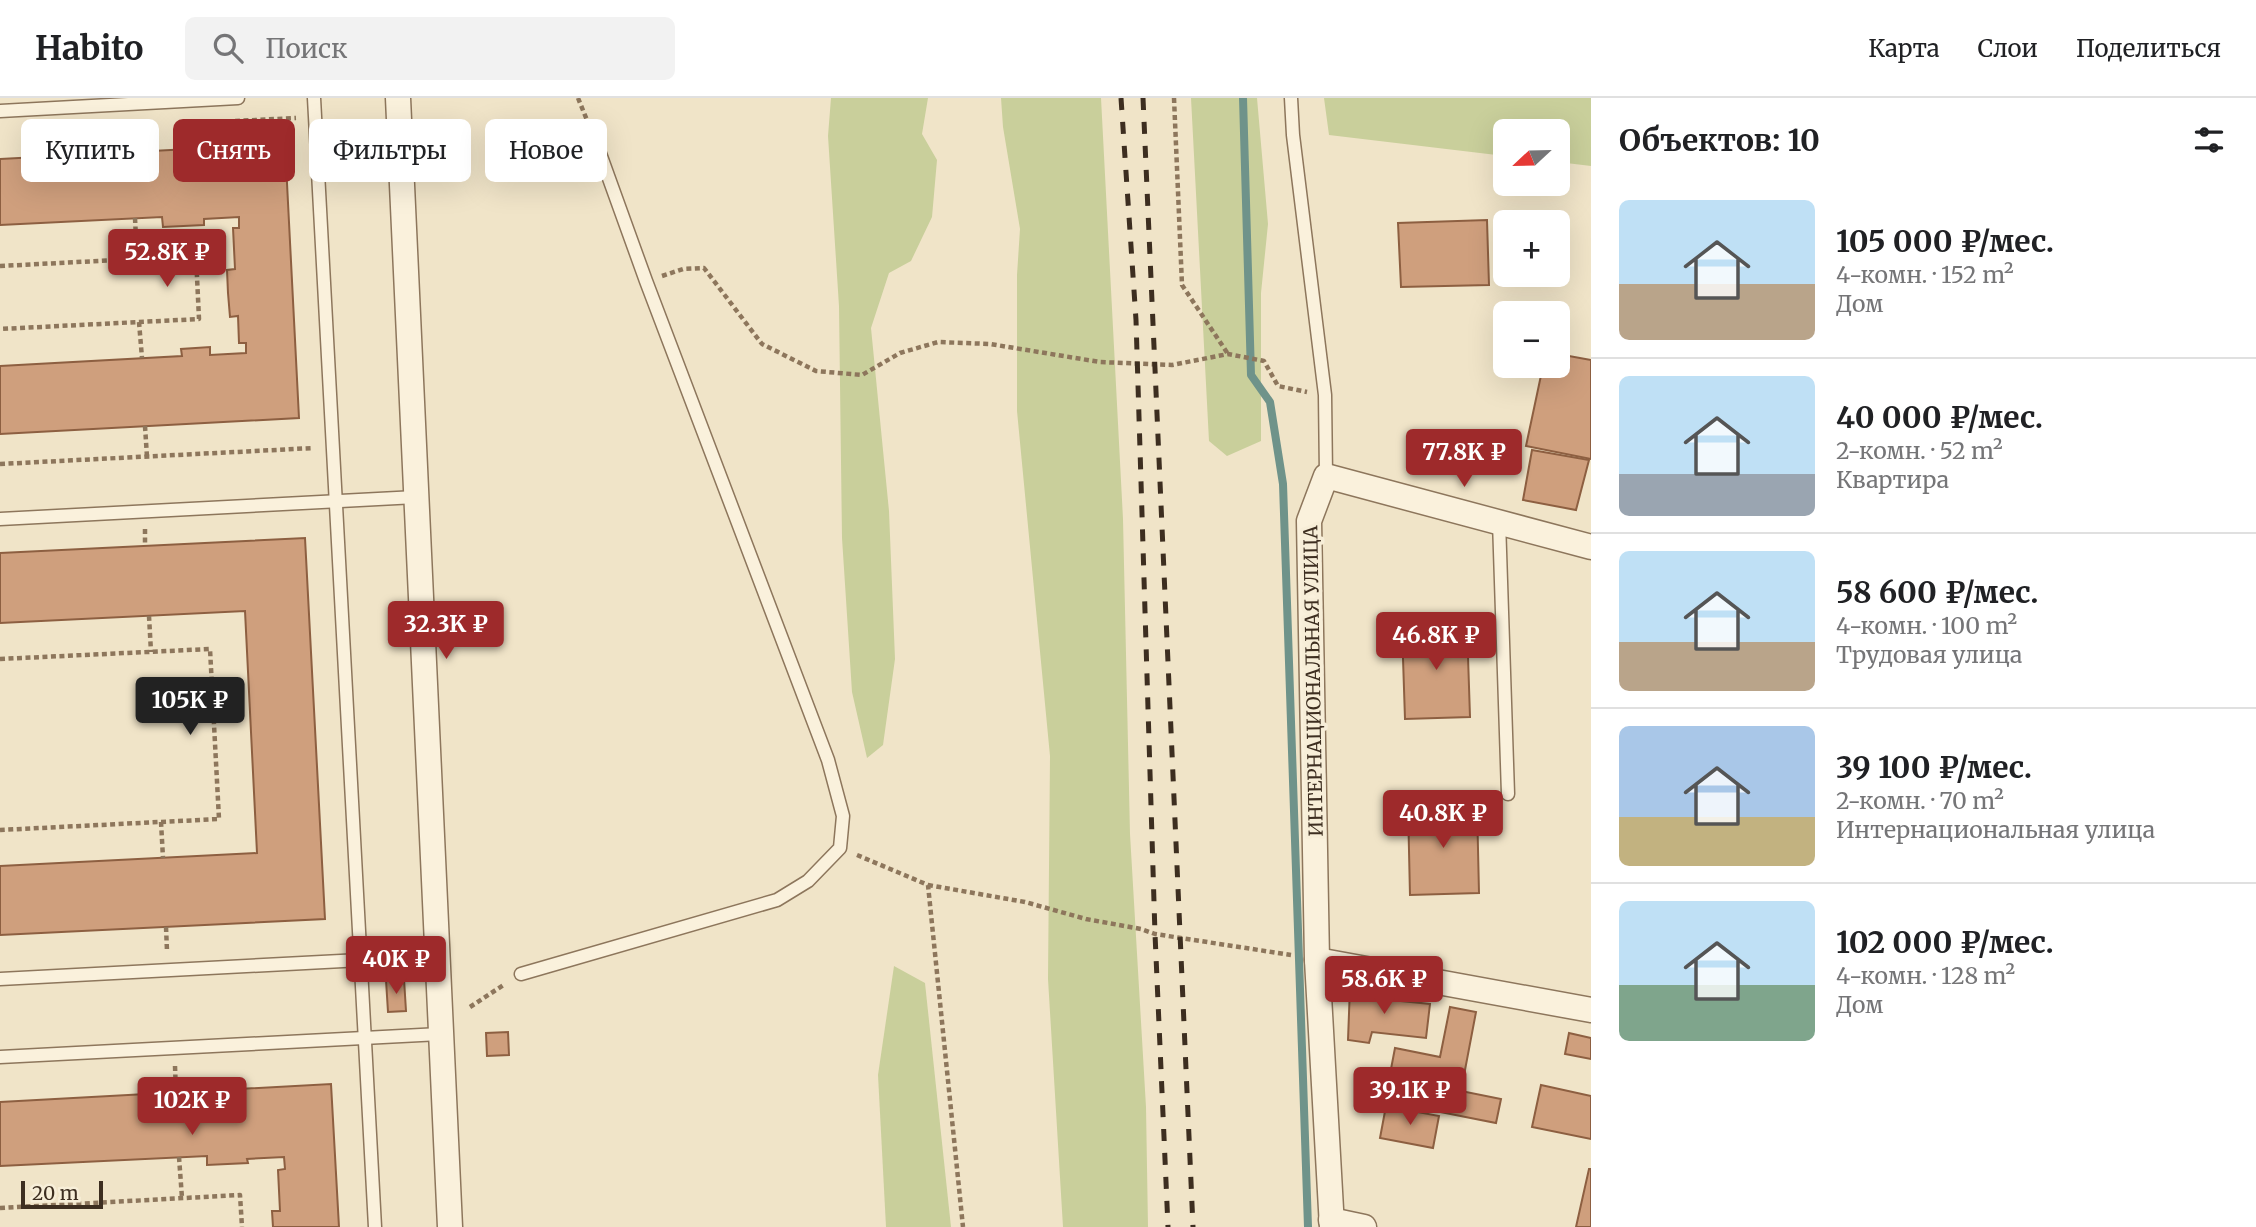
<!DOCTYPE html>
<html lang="ru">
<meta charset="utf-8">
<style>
body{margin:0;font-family:Merriweather,serif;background:#f2f2f2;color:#202124;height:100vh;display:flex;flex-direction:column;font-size:26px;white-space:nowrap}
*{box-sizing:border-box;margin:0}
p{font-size:23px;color:#757577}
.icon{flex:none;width:38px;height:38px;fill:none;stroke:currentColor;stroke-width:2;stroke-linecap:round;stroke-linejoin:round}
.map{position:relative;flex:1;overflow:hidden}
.side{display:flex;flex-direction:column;background:#fff;width:665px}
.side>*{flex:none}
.hud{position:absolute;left:21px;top:21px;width:665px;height:63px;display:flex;gap:14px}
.needle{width:46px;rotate:248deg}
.controls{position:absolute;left:1493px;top:21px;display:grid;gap:14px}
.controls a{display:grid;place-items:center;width:77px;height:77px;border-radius:10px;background:#fff;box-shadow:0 7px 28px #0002;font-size:35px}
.scale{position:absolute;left:21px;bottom:18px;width:82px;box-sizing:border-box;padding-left:7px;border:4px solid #3d2e20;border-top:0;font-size:19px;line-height:24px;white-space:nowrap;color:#3d2e20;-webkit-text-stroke:5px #f7eed8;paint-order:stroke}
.price{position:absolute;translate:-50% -60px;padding:0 16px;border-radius:7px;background:#9e2a2b;color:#fff;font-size:23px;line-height:46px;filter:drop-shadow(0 2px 4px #0008)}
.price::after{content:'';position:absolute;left:50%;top:42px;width:21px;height:16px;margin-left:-10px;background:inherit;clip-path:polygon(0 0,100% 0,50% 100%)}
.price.selected{background:#222;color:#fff}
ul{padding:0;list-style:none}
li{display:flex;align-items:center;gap:21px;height:175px;padding:0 28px}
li+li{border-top:2px solid #e0e0e0}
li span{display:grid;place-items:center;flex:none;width:196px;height:140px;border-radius:10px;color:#555}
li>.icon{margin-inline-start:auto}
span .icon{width:84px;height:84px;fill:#fffc;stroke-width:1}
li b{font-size:30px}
h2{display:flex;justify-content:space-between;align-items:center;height:84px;padding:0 28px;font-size:30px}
.pill{padding:0 24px;border-radius:10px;background:#fff;box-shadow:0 7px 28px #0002;font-size:24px;line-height:63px}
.pill.selected{background:#9e2a2b;color:#fff}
header{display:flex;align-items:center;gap:42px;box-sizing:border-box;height:98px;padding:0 35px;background:#fff;border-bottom:2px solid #e0e0e0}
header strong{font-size:33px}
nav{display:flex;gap:38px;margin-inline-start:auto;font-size:24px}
.search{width:490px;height:63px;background:#f2f2f2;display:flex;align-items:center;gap:18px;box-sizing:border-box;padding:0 24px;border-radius:10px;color:#757577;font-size:26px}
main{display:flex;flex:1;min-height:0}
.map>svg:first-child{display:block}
</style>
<header>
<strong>Habito</strong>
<div class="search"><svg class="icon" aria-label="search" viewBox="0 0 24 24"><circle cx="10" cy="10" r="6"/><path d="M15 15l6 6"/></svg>Поиск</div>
<nav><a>Карта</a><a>Слои</a><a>Поделиться</a></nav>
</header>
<main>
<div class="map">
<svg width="1591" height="1129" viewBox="0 0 1591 1129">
<rect width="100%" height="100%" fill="#f0e4c8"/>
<g fill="#c9cf9b">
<polygon points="831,0 928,0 922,36 937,62 932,119 911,163 889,175 871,230 889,413 895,561 883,647 867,660 852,594 842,440 839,208 828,38"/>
<polygon points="1001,0 1101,0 1123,421 1130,736 1146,1009 1148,1129 1063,1129 1048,881 1050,658 1017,313 1017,177 1020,131 1003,29"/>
<polygon points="1191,0 1257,0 1268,126 1261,195 1261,343 1227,358 1209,343"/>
<polygon points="1324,0 1591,0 1591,68 1558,64 1558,33 1505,33 1505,58 1329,37"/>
<polygon points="894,868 925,885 951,1129 886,1129 878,977"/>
</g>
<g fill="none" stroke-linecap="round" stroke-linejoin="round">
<polyline stroke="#6f938a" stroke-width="8" points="1243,0 1251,277 1270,304 1283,386 1308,1129"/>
</g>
<g fill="#cf9f7d" stroke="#8d5f41" stroke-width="2">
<polygon points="285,46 299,320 0,336 0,268 182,258 181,251 210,249 210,257 246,255 246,245 239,245 238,218 230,219 228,195 227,172 235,171 233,130 239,130 239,119 204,121 204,127 163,129 162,119 0,127 0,61"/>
<polygon points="1487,122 1489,187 1401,189 1398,125"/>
<polygon points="1558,256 1591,262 1591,361 1526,348 1543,268 1558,268"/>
<polygon points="1532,352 1589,362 1576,412 1523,402"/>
<polygon points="305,440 325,821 0,837 0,768 257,755 245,513 0,525 0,455"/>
<polygon points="1467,528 1470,619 1405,621 1402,530"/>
<polygon points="1477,707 1479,795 1410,797 1408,708"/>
<polygon points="404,881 406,913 388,914 386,882"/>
<polygon points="1350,889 1384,892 1382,901 1430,906 1426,940 1372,934 1369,945 1348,942"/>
<polygon points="1450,909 1476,914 1461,993 1501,1001 1496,1025 1435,1013 1437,1002 1387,992 1395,950 1440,959"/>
<polygon points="508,934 509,957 487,958 486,935"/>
<polygon points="1569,935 1591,940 1591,961 1565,956"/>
<polygon points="331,986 339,1129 273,1129 272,1113 280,1113 278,1072 285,1071 284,1059 247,1061 248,1065 207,1067 207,1058 0,1068 0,1004"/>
<polygon points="1541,987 1591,998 1591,1041 1532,1029"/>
<polygon points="1386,1008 1439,1018 1433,1050 1380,1040"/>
<polygon points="1589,1071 1591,1071 1591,1129 1576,1129"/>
</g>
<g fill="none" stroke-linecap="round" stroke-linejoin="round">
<defs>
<g id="lane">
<polyline points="314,0 375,1129"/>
<polyline points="1291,0 1293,37 1325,297 1326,378"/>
<polyline points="0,13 238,0"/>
<polyline points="0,421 416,399"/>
<polyline points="1499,423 1508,696"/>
<polyline points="521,876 777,802 808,783 840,750 843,718 828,662 646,183 598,50"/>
<polyline points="0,881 437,858"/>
<polyline points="0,959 440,936"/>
</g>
<g id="street">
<polyline points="398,0 450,1129"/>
<polyline points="1317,862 1591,912"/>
<polyline points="1331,1122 1364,1129"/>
<polyline points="1332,1129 1317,862 1309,423 1326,378 1591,449"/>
</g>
</defs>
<use href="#lane" stroke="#8d765c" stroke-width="15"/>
<use href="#street" stroke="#8d765c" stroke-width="27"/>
<g stroke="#8d765c" stroke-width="4.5" stroke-dasharray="5 3.5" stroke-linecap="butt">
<polyline points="578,0 591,32"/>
<polyline points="1174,0 1182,187 1228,256"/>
<polyline points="235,23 296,20"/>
<polyline points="130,28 131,54"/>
<polyline points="135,120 137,161"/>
<polyline points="0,168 196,158 199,221 0,231"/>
<polyline points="662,178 683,171 704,170 762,246 816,273 862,277 900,255 938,244 990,246 1100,264 1172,267 1228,256 1264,263 1278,288 1307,294"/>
<polyline points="139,224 142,260"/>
<polyline points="145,328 147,359"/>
<polyline points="0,366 314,350"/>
<polyline points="145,431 145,448"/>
<polyline points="149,518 151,554"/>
<polyline points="0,561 210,551 219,721 0,732"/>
<polyline points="161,724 163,760"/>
<polyline points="857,757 928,787 963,1129"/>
<polyline points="928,787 1025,804 1086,821 1141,831 1155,836 1291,857"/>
<polyline points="166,829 167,853"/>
<polyline points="470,909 505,886"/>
<polyline points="175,968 176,995"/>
<polyline points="179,1059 182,1100"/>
<polyline points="0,1110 240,1097 242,1129"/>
</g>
<use href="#lane" stroke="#faf1dc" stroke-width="12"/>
<use href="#street" stroke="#faf1dc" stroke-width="24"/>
<g stroke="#3d2e20" stroke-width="5" stroke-dasharray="12 12" stroke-linecap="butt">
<polyline points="1121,0 1136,222 1155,836 1168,1129"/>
<polyline points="1143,0 1193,1129"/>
</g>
</g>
<g text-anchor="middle" stroke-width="7" stroke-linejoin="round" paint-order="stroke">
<g font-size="19" fill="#3d2e20" stroke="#f7eed8">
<text transform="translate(1313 583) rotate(-91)" y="7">ИНТЕРНАЦИОНАЛЬНАЯ УЛИЦА</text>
</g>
</g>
</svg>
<div class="controls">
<a><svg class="needle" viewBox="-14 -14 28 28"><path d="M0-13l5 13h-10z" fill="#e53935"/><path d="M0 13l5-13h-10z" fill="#757577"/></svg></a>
<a>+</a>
<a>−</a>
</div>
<div class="scale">20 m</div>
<b class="price" style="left:167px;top:191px">52.8K ₽</b>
<b class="price" style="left:1464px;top:391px">77.8K ₽</b>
<b class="price" style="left:446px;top:563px">32.3K ₽</b>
<b class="price" style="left:1436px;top:574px">46.8K ₽</b>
<b class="price selected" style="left:190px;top:639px">105K ₽</b>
<b class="price" style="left:1443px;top:752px">40.8K ₽</b>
<b class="price" style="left:396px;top:898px">40K ₽</b>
<b class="price" style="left:1384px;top:918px">58.6K ₽</b>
<b class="price" style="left:1410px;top:1029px">39.1K ₽</b>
<b class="price" style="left:192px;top:1039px">102K ₽</b>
<div class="hud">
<a class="pill">Купить</a>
<a class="pill selected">Снять</a>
<a class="pill">Фильтры</a>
<a class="pill">Новое</a>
</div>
</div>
<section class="side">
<h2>Объектов: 10<svg class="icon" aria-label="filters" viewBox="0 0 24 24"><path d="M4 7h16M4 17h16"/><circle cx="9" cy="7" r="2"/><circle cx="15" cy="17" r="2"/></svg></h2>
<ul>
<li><span style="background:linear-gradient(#bfe0f5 60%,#b9a48a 0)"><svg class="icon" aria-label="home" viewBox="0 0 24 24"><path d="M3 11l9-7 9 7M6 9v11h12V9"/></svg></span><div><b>105 000 ₽/мес.</b><p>4-комн. · 152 m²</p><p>Дом</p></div></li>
<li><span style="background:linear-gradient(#bfe0f5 70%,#9aa5b1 0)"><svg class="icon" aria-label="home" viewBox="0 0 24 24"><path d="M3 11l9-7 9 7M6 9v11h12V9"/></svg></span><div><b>40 000 ₽/мес.</b><p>2-комн. · 52 m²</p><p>Квартира</p></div></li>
<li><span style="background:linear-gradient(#bfe0f5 65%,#b9a48a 0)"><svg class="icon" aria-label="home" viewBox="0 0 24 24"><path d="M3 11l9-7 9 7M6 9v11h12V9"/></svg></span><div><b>58 600 ₽/мес.</b><p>4-комн. · 100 m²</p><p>Трудовая улица</p></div></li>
<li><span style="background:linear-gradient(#a9c7e8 65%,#c2b280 0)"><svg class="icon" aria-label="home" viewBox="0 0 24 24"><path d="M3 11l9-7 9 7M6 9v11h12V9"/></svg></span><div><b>39 100 ₽/мес.</b><p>2-комн. · 70 m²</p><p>Интернациональная улица</p></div></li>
<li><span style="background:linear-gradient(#bfe0f5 60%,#7fa58c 0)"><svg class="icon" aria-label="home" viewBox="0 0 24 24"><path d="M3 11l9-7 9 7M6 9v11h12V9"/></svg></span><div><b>102 000 ₽/мес.</b><p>4-комн. · 128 m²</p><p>Дом</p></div></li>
</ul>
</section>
</main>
